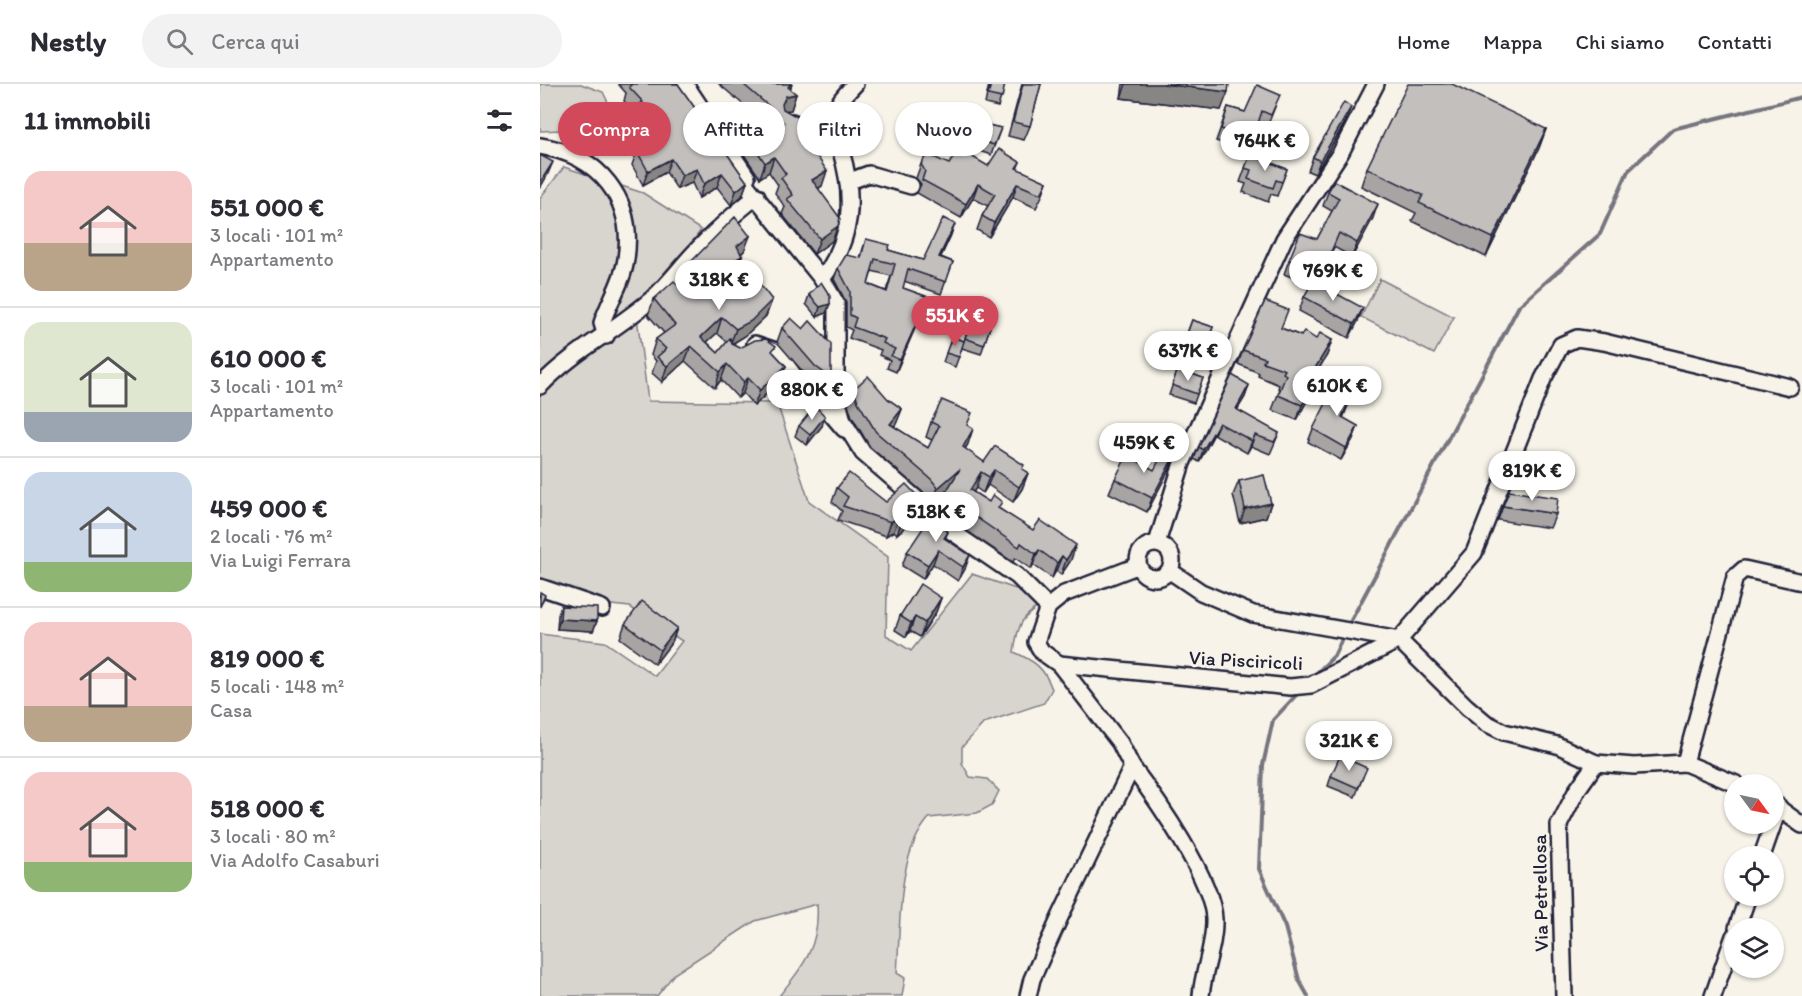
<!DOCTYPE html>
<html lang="it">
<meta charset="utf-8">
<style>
body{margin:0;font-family:Itim,sans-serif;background:#f2f2f3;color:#2b2b33;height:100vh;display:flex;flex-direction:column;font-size:22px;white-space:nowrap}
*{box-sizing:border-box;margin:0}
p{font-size:20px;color:#7c7c81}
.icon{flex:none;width:33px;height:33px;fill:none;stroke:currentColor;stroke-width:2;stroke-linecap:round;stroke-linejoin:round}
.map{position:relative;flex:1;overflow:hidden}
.details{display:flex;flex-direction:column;background:#fff;width:540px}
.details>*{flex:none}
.hud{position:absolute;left:18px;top:18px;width:570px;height:54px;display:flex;gap:12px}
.needle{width:39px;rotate:123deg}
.tools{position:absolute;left:1184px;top:690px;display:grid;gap:12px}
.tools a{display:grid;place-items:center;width:60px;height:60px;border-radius:50%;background:#fff;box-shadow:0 2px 4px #0004;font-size:30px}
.price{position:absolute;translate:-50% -51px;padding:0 14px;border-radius:21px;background:#fff;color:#222;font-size:20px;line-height:39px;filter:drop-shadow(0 2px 3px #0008)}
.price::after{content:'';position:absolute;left:50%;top:36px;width:18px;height:14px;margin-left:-9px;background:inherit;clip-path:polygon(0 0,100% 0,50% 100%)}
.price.current{background:#d1495b;color:#fff}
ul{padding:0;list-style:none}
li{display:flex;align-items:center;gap:18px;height:150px;padding:0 24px}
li+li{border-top:2px solid #e1e1e2}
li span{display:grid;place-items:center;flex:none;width:168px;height:120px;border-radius:18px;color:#555}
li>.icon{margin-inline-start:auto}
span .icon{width:72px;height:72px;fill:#fffc;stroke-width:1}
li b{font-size:26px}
h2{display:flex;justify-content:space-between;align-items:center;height:72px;padding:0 24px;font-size:26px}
.tag{padding:0 21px;border-radius:27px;background:#fff;box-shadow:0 2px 4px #0004;font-size:21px;line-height:54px}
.tag.current{background:#d1495b;color:#fff}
header{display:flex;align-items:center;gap:36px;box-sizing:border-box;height:84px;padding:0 30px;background:#fff;border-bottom:2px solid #e1e1e2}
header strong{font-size:28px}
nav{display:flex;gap:33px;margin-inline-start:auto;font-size:21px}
.search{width:420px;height:54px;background:#f2f2f3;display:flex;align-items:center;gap:15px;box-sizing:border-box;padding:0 21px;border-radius:33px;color:#7c7c81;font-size:22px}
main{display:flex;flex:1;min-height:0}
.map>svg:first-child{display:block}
</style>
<header>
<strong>Nestly</strong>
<div class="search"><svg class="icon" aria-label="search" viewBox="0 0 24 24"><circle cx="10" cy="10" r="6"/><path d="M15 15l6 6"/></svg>Cerca qui</div>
<nav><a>Home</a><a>Mappa</a><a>Chi siamo</a><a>Contatti</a></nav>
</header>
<main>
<section class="details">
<h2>11 immobili<svg class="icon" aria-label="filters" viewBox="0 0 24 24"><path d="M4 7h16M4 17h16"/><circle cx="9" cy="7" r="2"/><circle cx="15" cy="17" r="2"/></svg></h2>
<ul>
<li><span style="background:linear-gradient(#f6c9c9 60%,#b9a48a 0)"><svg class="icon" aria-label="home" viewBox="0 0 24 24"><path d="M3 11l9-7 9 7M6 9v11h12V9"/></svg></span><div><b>551 000 €</b><p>3 locali · 101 m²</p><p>Appartamento</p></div></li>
<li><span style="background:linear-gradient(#dfe7d0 75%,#9aa5b1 0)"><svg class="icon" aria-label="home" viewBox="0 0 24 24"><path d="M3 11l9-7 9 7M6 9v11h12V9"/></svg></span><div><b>610 000 €</b><p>3 locali · 101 m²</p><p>Appartamento</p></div></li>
<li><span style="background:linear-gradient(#c9d6e8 75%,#8fb573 0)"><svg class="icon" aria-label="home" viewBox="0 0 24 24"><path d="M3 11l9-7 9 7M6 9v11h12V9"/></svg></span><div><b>459 000 €</b><p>2 locali · 76 m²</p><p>Via Luigi Ferrara</p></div></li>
<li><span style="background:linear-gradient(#f6c9c9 70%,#b9a48a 0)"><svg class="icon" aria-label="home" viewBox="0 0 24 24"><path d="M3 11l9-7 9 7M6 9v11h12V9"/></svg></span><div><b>819 000 €</b><p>5 locali · 148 m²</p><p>Casa</p></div></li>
<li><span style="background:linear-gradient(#f6c9c9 75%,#8fb573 0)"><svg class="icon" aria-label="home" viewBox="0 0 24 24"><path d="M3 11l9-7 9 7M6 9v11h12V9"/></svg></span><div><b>518 000 €</b><p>3 locali · 80 m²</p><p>Via Adolfo Casaburi</p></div></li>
</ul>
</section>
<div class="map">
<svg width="1262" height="912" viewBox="0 0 1262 912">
<rect width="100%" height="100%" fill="#f7f3e8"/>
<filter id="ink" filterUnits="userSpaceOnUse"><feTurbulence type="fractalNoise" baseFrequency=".0167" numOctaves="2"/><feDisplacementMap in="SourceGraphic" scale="12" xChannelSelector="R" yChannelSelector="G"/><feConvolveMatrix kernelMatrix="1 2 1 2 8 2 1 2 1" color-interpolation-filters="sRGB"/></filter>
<g filter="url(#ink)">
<g fill="#d8d5cf" stroke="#7d7c85" stroke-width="1.5">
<polygon points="0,0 41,0 63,8 91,66 22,46 0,47"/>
<path d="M24,83L103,109L161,146L97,233L108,317L237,319L269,417L348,473L346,551L371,567L432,490L508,516C482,533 478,537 474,568C494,577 504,583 512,605L504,619L444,639L422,663V679L430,693L447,695L459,707L452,721L437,729L389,734C356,772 361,840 357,889L365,894L362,912H239C264,881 280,862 277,820L215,837L134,890L117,912H0V550L65,558L115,592L142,557L90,523L5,514L0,511V114Z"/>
<polygon points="840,195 914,233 894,270 821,233"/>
</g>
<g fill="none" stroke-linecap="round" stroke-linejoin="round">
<g stroke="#76747f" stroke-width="4">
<polyline points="807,544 979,222 1060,150 1088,87 1133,45 1262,13"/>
<polyline points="773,593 794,572 804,551"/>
<polyline points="760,607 733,636 723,681 719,785 745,843 759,896 768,912"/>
</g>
<defs>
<g id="minor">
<polyline points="145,0 207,93"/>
<polyline points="252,38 300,62"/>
<path d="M0,62C59,71 95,115 86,175C83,198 69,217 62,239L66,252"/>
<polyline points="194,86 282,195 296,219 296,311 303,337 323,369 379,417 389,432 477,492 508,523"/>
<polyline points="310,97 329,90 371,102"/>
<path d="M282,195C313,154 315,114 301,67C298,56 291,42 294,31C297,18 307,9 315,0"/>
<polyline points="215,260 236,267 260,300 281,318 304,345"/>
<path d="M0,302C32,268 76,246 112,215C131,198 144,178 162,161C179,143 198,127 217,112"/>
<polyline points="617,459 642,379 744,155 801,68 836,0"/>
<circle cx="615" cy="477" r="17"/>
<polyline points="630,487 661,508 713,530 859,556 934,469 1003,295 1021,261 1037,254 1064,258 1250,303"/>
<polyline points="0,503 62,524"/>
<polyline points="519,580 750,603 771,601 859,556 927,623 946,639 964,648 1017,661 1056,679 1094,682 1145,679 1196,700"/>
<polyline points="1145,679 1195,493 1204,485 1262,498"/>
<path d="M592,683C617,716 673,796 674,835C675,862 663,886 661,912"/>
<polyline points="1233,720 1262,741"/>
<polyline points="1222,772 1239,723"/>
<polyline points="1197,844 1208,812"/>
<polyline points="488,912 492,895 520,833 592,683 580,659 519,580 502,568 496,558 508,523 524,510 597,482"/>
<polyline points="1024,912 1019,741 1037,706 1056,679"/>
<polyline points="1173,912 1194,852"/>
</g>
</defs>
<use href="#minor" stroke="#22223b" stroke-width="20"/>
<use href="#minor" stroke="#f7f3e8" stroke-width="15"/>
</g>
<g fill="#a7a4a3" stroke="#22223b" stroke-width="1.5" fill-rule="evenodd">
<polygon points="78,0 138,0 207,98 202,112 191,121 177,103 159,114 152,99 137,105 126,88 103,101 92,81 97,67 105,61 107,57 92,36 94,28 84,17 86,9"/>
<polygon points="179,0 252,0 250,5 256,10 251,26 246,26 272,52 269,60 282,102 278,105 292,157 274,170 242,130 245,123 235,109 238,101 229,88 220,94 196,59 202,44 227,51 232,47 225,39"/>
<polygon points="449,0 465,0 458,23 445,20"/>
<polygon points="482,0 501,0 490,42 484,56 468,52"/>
<polygon points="583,0 689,0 681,26 581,14"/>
<polygon points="688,23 705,28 735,23 727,43 718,39 708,67 676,57"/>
<polygon points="806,37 775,90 768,87 773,73"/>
<polygon points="448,41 461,44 451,71 439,67"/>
<polygon points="1006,45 999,64 946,173 872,137 876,129 821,102 827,84"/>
<polygon points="710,71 747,85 737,112 731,110 728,118 703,108 706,100 700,98"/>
<polygon points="480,78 477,85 507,98 502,112 496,124 473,113 449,153 437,146 442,132 448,122 433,114 421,134 377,109 381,100 376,94 381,80 409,80 448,82"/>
<polygon points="794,97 833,134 812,173 794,163 779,200 818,237 809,254 759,227 764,213 771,201 744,190 749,176 777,155 792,127 783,122 788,108"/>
<path d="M411,151L401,173L413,178L401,210L364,197L363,204L388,213L356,288L347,284L350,276L339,271L341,266L309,254L312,246L306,243V218L294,195L298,184L320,174L326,155L348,166L383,176ZM332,187L351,192L346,207L328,200Z"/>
<path d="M204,167L201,170L199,182L209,199L232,216L226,232L205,252L192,260L200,264L234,269L246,282L240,297L214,322L203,309L198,314L181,296L175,304L145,277L122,298L112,289L116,277L111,271L116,255L124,249L108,231L114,215L141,205L145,199L143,197L148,181ZM177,249L187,258L178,269L167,258Z"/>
<polygon points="269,211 286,229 277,233 266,220"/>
<polygon points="431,236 450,243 441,270 422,264 415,283 403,278 412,253 424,257"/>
<polygon points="652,236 673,243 662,275 640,268"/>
<polygon points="242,244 291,294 286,308 270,296 237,258"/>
<polygon points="741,244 761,252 776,255 792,256 787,271 777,288 774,303 757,336 732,326 740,305 738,304 739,301 718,292 719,289 698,280 703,266"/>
<polygon points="638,285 663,294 654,319 629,311"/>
<polygon points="709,301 705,313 697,326 739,349 730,370 711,362 707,369 674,350 659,378 654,375 659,363"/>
<polygon points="314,305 348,315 362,325 356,340 354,343 388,364 392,356 386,353 391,338 427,341 428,360 425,365 444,378 483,386 488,389 482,405 473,418 448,401 443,409 436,404 433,408 460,425 531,476 521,491 516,487 512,494 493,481 491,485 475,474 473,478 398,427 404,411 407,407 392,419 385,410 330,363 312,333 308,320"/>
<polygon points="814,306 803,334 818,342 813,355 801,376 768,358 773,345"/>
<polygon points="259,342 282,342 267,361 255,352"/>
<polygon points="630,384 607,428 569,409 575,395 614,386"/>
<polygon points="699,397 731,419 726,433 700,439 693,411"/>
<polygon points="297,404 346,418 383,418 378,432 357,450 354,447 346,452 298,436 302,427 292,418"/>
<polygon points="963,422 1016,430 1010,444 958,436"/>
<polygon points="408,439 405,446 408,448 405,455 425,485 418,497 393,480 383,495 362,482 367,468"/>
<polygon points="401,514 396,528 380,553 370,547 366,553 355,546 360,532"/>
<polygon points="21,522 57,537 53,547 17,545 18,531"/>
<polygon points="85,540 137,544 132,558 115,580 80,554"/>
<polygon points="791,692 823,693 815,713 788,702"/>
</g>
<g fill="#888684" stroke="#22223b" stroke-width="1.5">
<polygon points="251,0 252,0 248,12 256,10 251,26 240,27 238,32 248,3"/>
<polygon points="586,0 623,0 688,8 681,26 581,14"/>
<polygon points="811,23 806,37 775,90 780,77"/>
<polygon points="1006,45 999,64 946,173 953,154"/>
<polygon points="272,52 267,67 266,56"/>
<polygon points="234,73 229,88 220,94 225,79"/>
<polygon points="131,75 126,88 103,101 108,87"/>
<polygon points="13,78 7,92 0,104 1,97"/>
<polygon points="157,85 152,99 137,105 142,91"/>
<polygon points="287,87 282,102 266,112 272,96"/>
<polygon points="182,89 177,103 159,114 164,100"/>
<polygon points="207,98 202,112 191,121 196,107"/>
<polygon points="438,100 433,114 421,134 426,120"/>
<polygon points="477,100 473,113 449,153 454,139"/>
<polygon points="838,120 833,134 812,173 817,159"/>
<polygon points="415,140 411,151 395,184 399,173"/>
<polygon points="298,142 292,157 274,170 280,155"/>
<polygon points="210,152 204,167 191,178 197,162"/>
<polygon points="202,172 197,187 195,176"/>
<polygon points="388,213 384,224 356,288 360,276"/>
<polygon points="232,216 226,232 205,252 190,261 196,245"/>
<polygon points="290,220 286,229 277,233 280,223"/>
<polygon points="823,224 818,237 809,254 814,240"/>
<polygon points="182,233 177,249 157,267 161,253"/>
<polygon points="792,256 787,271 769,301 774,286"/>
<polygon points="151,262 145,277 122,298 127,282"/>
<polygon points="187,280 181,296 175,304 180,288"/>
<polygon points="246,282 240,297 214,322 220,306"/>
<polygon points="779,289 774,303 757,336 762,321"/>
<polygon points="208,294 203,309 198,314 204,298"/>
<polygon points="709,301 705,313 691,336 696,325"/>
<polygon points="814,306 809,319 797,346 802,333"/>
<polygon points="362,325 356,340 345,355 350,340"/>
<polygon points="285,332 282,342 267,361 270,351"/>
<polygon points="679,339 674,350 659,378 663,366"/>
<polygon points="818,342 813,355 801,376 806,364"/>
<polygon points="433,345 428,360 417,378 423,363"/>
<polygon points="715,351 711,362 707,369 712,357"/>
<polygon points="635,370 630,384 607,428 612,414"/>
<polygon points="420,385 414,400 392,419 398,404"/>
<polygon points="454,386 448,401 443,409 449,393"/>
<polygon points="441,388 436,404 425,421 430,406"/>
<polygon points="488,389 482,405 473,418 479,403"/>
<polygon points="383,418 378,432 357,450 362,436"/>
<polygon points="731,419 726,433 700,439 705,425"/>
<polygon points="359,433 354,447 346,452 351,438"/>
<polygon points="536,461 531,476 521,491 526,476"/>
<polygon points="398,466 393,480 383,495 388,481"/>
<polygon points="499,466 493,481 491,485 496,470"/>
<polygon points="430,471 425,485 418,497 423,483"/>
<polygon points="522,472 516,487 512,494 517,479"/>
<polygon points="401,514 396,528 380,553 385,539"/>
<polygon points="375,533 370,547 366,553 371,539"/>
<polygon points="20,535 57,537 53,547 17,545"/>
<polygon points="137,544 132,558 115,580 120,566"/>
</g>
<g fill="#c2bfbd" stroke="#22223b" stroke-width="1.5" fill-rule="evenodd">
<polygon points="92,0 138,0 207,98 196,107 182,89 164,100 157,85 142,91 131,75 108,87 97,67 111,56 108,53 115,47 97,22 103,18 89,3"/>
<polygon points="203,0 251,0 248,3 256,10 246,12 242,20 243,25 261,35 272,52 266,56 287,87 272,96 300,134 298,142 280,155 247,115 253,111 241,94 246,90 234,73 225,79 202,44 215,35 227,51 244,39 231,24"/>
<polygon points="451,0 465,0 462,14 448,11"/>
<polygon points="483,0 501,0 490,42 473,38"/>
<polygon points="623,0 689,0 688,8"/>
<polygon points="868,0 912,0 1006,45 953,154 879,119 883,111 827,84"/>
<polygon points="717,1 740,11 731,31 722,27 713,55 681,45 688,23 705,28"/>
<polygon points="804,18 811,23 780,77 773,73"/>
<polygon points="448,41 461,44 454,61 442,57"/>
<polygon points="419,65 448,82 459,65 480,78 476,84 507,98 501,110 477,100 454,139 442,132 455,110 438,100 426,120 382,96 385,87 381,80 387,70 409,80"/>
<polygon points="0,71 13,78 1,97 0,97"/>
<polygon points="710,71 747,85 742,98 736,96 733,104 708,95 711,86 705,84"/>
<polygon points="794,97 838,120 817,159 799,149 782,189 749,176 760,149 777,155 799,114 788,108"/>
<polygon points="195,133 210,152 197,162 202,172 195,176 209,199 216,195 232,216 211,237 196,245 182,233 161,253 178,269 190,254 192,260 200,264 215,256 226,255 236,262 232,267 246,282 220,306 208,294 204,298 187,280 180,288 151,262 127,282 117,273 126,265 116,255 135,241 114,215 134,197 141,205 153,187 148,181"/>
<path d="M403,134L415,140L399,173L413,178L406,198L368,185L363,204L388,213L360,276L351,272L355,265L343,259L345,255L313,243L316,234L310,231V207L298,184L306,171L321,174L326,155L350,161L348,166L383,176ZM335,175L355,180L347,208L328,200Z"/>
<polygon points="773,197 823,224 814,240 764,213"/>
<polygon points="281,198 290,212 290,220 280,223 269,211"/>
<polygon points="725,217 748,226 741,244 761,252 764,247 776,255 780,249 792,256 774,286 779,289 762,321 738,311 746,291 743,289 745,286 723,278 725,274 703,266"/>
<polygon points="251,234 263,245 270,237 291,260 291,294 275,282 242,244"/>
<polygon points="431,236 450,243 444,261 425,254"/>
<polygon points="652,236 673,243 665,266 644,258"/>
<polygon points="412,253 424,257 419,273 406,269"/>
<polygon points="638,285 663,294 657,310 632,301"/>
<polygon points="692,291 709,301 696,325 739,349 734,358 715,351 712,357 679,339 663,366 659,363"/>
<polygon points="328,292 348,315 362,325 350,340 388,364 399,342 391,338 402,316 432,329 427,341 433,345 423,363 444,378 455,362 484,381 482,385 488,389 479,403 454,386 449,393 441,388 430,406 449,418 453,411 462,418 458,424 493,446 500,436 536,461 526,476 522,472 517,479 499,466 496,470 481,459 479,463 404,411 420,385 398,404 391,395 336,348 318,318 314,305"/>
<polygon points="797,298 814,306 802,333 818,342 806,364 773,345"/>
<polygon points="275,322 285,332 270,351 259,342"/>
<polygon points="626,363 635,370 612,414 575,395 587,371 614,386"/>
<polygon points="309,389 346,418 366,400 383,418 362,436 359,433 351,438 303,422 308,413 297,404"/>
<polygon points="724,391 731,419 705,425 699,397"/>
<polygon points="969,407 1018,414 1016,430 963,422"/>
<polygon points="393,429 408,439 404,445 408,448 404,454 430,471 423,483 398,466 388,481 367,468"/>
<polygon points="380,500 401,514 385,539 375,533 371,539 360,532"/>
<polygon points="0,508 5,511 0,523"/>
<polygon points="102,517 137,544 120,566 85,540"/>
<polygon points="21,522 57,524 57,537 20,535"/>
<polygon points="800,672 827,684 818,704 791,692"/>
</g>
</g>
<g text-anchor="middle" stroke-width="6" stroke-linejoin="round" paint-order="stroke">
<g font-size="20" fill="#22223b" stroke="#f7f3e8">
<text transform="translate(706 576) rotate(3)" y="7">Via Pisciricoli</text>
<text transform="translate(1000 809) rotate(-91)" y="7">Via Petrellosa</text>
</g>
</g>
</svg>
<div class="tools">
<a><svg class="needle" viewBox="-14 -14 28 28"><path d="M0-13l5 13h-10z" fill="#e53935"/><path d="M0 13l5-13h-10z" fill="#7c7c81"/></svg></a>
<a><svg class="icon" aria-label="locate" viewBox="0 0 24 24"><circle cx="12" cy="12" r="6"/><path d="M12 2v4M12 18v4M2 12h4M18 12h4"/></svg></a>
<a><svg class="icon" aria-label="layers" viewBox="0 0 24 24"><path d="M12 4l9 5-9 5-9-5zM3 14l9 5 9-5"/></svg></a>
</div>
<b class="price" style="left:725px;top:88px">764K €</b>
<b class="price" style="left:793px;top:218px">769K €</b>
<b class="price" style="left:179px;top:227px">318K €</b>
<b class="price current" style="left:415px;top:263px">551K €</b>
<b class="price" style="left:648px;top:298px">637K €</b>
<b class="price" style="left:797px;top:333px">610K €</b>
<b class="price" style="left:272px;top:337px">880K €</b>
<b class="price" style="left:604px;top:390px">459K €</b>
<b class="price" style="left:992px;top:418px">819K €</b>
<b class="price" style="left:396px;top:459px">518K €</b>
<b class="price" style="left:809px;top:688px">321K €</b>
<div class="hud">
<a class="tag current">Compra</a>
<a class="tag">Affitta</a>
<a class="tag">Filtri</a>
<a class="tag">Nuovo</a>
</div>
</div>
</main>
